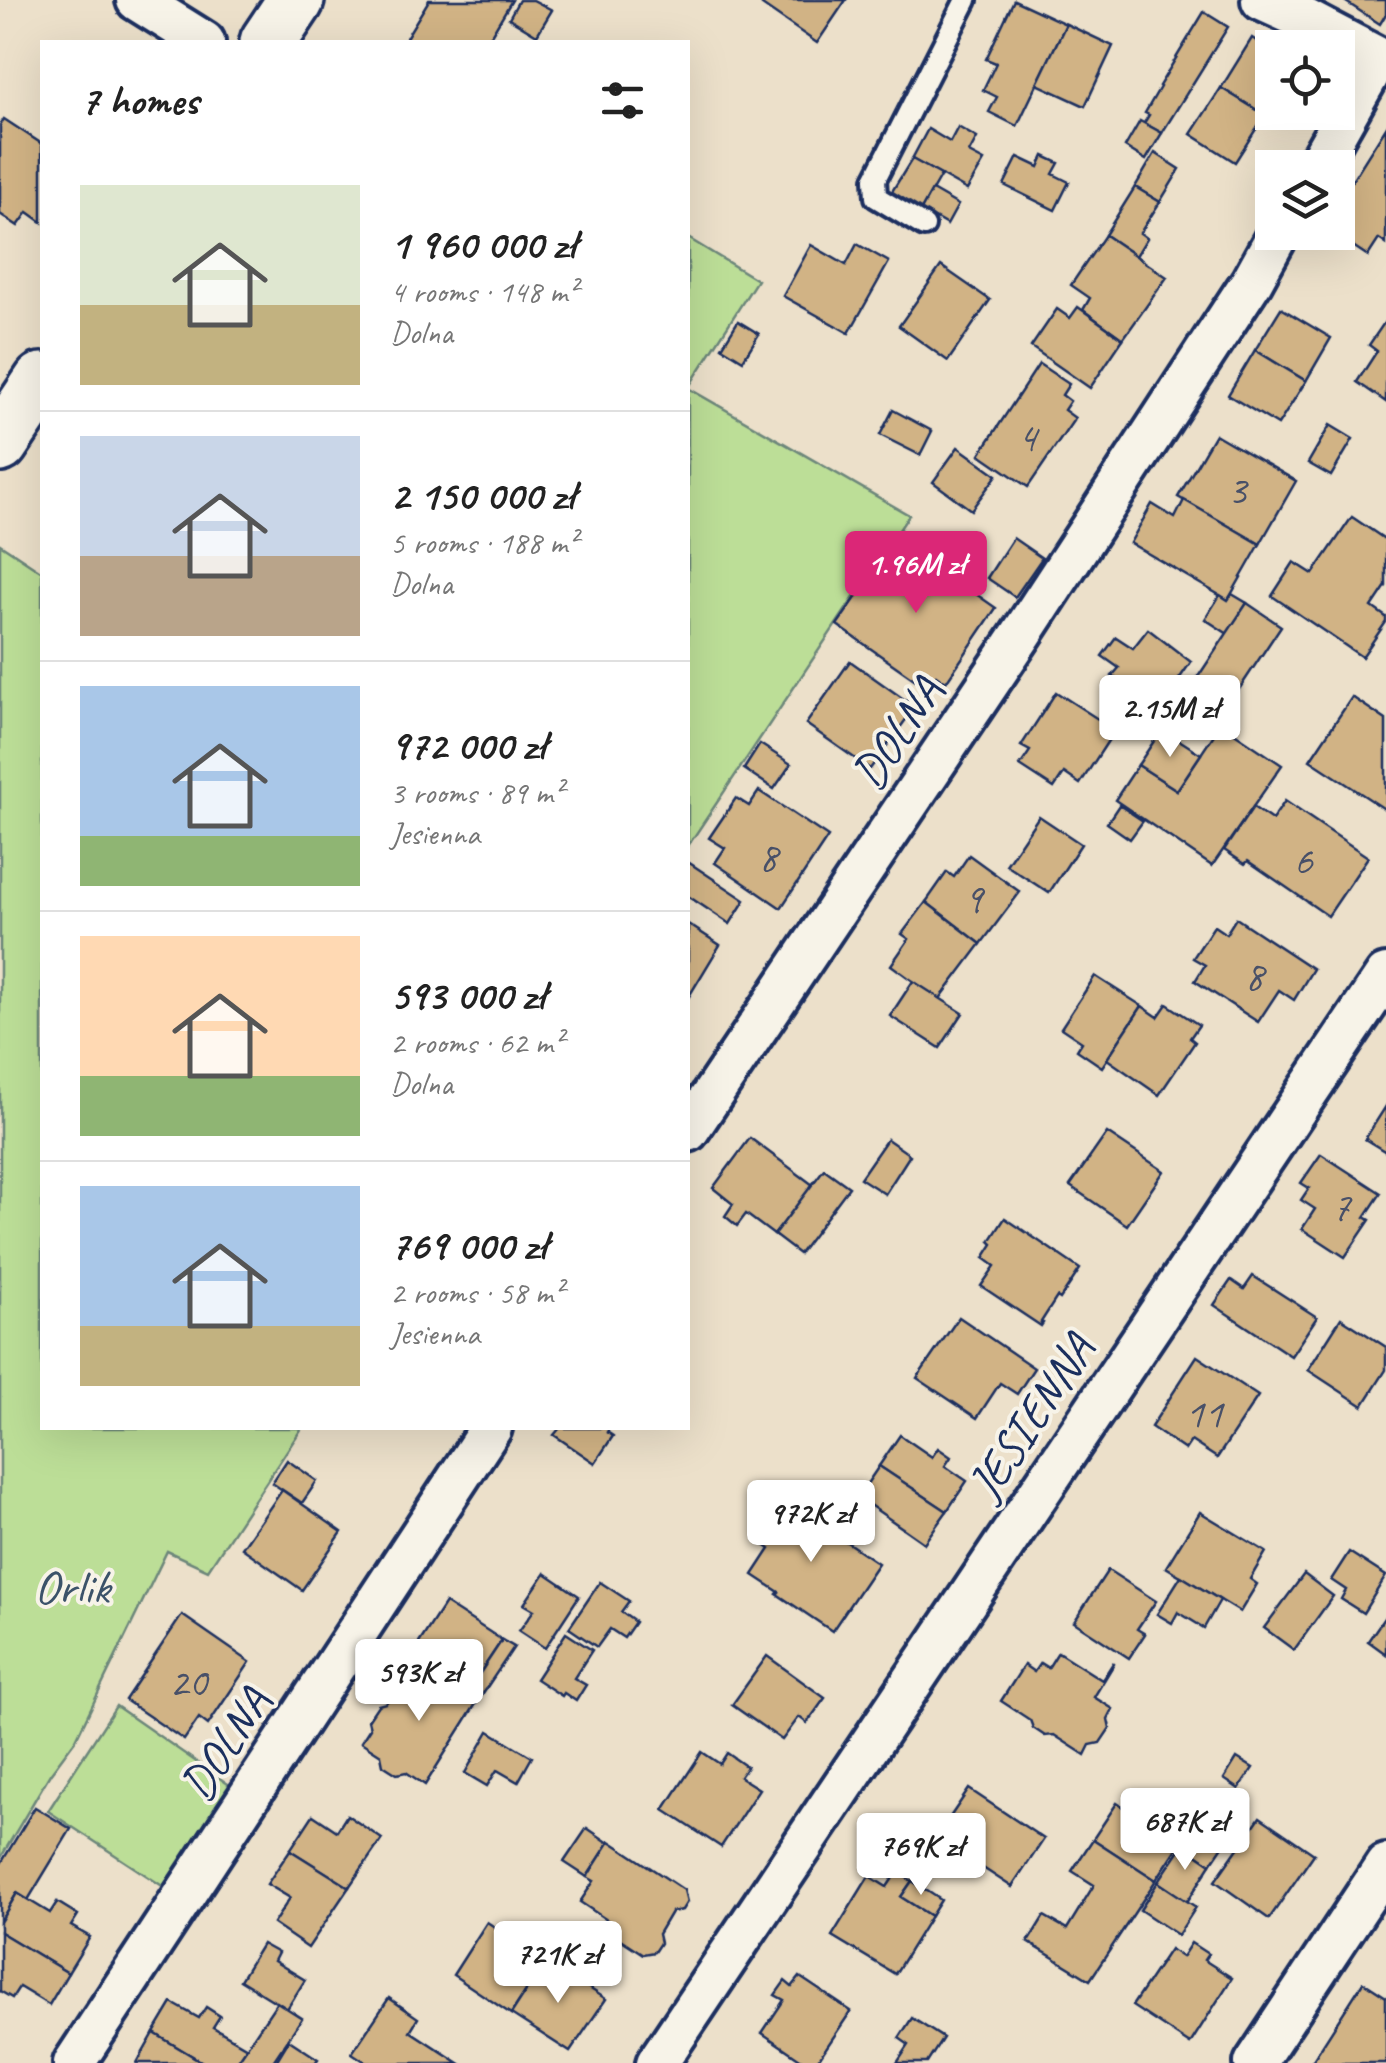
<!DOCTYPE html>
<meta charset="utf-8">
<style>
body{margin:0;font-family:Caveat,sans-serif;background:#f6f6f6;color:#222;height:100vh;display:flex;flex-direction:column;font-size:38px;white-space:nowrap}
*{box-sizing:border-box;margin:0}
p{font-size:32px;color:#767676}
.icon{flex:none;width:55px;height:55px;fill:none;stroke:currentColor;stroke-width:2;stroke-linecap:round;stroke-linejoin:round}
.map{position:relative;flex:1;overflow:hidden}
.drawer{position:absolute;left:40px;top:40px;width:650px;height:1390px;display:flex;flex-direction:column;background:#fff;border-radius:0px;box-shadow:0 10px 40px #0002}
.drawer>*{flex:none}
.buttons{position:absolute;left:1255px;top:30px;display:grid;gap:20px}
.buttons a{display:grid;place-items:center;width:100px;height:100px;border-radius:0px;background:#fff;box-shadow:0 10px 40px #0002;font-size:50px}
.price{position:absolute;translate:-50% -85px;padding:0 22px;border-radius:10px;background:#fff;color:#222;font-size:32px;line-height:65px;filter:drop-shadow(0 2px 5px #0008)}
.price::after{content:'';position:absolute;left:50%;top:60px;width:30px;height:22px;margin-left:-15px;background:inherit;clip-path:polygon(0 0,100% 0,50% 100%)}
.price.current{background:#db2777;color:#fff}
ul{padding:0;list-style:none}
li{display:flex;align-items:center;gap:30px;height:250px;padding:0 40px}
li+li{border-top:2px solid #e0e0e0}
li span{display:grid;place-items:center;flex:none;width:280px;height:200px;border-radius:0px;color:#555}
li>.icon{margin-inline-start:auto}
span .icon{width:120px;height:120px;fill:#fffc;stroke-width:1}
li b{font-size:42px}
h2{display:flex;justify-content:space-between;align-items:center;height:120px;padding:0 40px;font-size:42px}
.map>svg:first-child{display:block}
</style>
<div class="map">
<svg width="1386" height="2063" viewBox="0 0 1386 2063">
<rect width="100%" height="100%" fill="#ece0ca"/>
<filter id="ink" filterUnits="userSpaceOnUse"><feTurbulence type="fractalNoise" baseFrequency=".01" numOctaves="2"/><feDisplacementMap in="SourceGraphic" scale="20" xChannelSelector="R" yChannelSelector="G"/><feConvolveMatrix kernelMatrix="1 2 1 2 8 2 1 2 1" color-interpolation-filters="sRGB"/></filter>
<g filter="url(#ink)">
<g fill="#bcde97" stroke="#6c867a" stroke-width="2.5">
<polygon points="688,238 757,280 688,388 909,515 688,846"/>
<polygon points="0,544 42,572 42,1428 302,1428 208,1570 167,1551 76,1739 50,1774 0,1859"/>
<polygon points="116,1706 231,1786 164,1887 48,1811"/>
</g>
<g fill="#d1b385" stroke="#1b2f5e" stroke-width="2.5">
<polygon points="429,0 512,0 487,42 407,42 404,41"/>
<polygon points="519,0 533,0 552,10 537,35 509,18"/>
<polygon points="765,0 846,0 817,43 762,5"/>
<polygon points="1014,0 1066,24 1017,126 989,112 997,97 983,90 996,63 986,59"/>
<polygon points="1343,0 1386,0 1386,14 1380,24"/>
<polygon points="1204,12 1228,27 1162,133 1144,123 1149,115 1145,113 1160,87 1159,86"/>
<polygon points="1066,24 1113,46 1085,106 1037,84"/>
<polygon points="1252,38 1272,51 1272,110 1268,117 1221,88"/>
<polygon points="1221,88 1265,115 1235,162 1191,134"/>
<polygon points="4,119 42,144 42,222 28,212 18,226 0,214 0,125"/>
<polygon points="1140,121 1162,133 1146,160 1125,147"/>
<polygon points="958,127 977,138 969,153 984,161 967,190 912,159 928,129 950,142"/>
<polygon points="1386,127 1386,244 1379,239 1368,256 1332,232 1338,232 1338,203"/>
<polygon points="1155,153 1180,169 1160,202 1135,187"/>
<polygon points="1044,156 1059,163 1053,174 1069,182 1055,210 1004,185 1018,157 1039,167"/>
<polygon points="912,159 941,175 921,210 891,193"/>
<polygon points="1135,187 1160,202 1140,233 1147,238 1136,256 1105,235"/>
<polygon points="932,190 958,205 947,225 921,210"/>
<polygon points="1105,235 1167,277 1123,339 1083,310 1090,298 1071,285"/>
<polygon points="857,244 889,262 849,333 783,296 811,245 846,265"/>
<polygon points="941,266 990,300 948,361 899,326"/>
<polygon points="1078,307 1123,339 1090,388 1031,347 1057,309 1070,318"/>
<polygon points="1281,308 1331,338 1306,381 1255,350"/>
<polygon points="1386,320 1386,402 1357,382 1377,351 1369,345"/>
<polygon points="738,321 759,334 743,360 722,347"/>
<polygon points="1255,350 1306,381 1278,425 1228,395"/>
<polygon points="1039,364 1069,384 1062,395 1070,401 1064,410 1075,418 1028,487 980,454"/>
<polygon points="893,410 932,431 920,455 880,435"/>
<polygon points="1330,425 1353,439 1331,476 1308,463"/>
<polygon points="1215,434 1296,481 1260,544 1178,497"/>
<polygon points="958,447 997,475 971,510 933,482"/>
<polygon points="1184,500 1260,544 1228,600 1130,543 1152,504 1175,518"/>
<polygon points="1352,517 1386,540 1386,586 1372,607 1386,617 1386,622 1362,657 1272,596 1294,562 1313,574"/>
<polygon points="1013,538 1042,558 1015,597 987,578"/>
<polygon points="897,539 996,608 946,682 936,675 927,688 837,625"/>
<polygon points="1232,594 1247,603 1228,634 1205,619 1220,595 1228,600"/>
<polygon points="1247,603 1281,626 1224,712 1190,689"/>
<polygon points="1148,629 1191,662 1158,709 1112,676 1119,668 1102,656 1116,637 1133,648"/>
<polygon points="850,661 915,707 870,769 806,724"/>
<polygon points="1056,692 1115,730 1080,784 1064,773 1054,788 1020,766 1030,751 1021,746"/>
<polygon points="1352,697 1386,720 1386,810 1310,760"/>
<polygon points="1221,724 1282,765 1212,866 1115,800 1138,765 1177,790"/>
<polygon points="1162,729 1201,754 1177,790 1138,765"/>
<polygon points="760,744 791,764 774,789 744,769"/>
<polygon points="759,791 828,837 781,908 715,863 725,848 709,838 736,798 749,806"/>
<polygon points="1285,801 1368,857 1328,916 1248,861 1245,864 1224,850 1253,807 1272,820"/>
<polygon points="1119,805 1143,821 1130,839 1107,823"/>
<polygon points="1039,816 1081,844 1049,893 1006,865"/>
<polygon points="969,855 1020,892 981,944 926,902 947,872 954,877"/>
<polygon points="688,862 745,900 730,924 688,896"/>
<polygon points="926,902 981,944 939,1000 891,965 909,939 902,934"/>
<polygon points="1236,918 1313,969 1294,1000 1279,990 1258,1022 1195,981 1205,965 1193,958 1214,926 1226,934"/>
<polygon points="688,924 720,945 688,998"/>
<polygon points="1095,976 1142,1006 1102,1067 1077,1050 1082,1042 1061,1028"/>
<polygon points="913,981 963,1013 940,1048 890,1016"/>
<polygon points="1167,1004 1199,1025 1190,1038 1195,1042 1159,1095 1107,1059 1142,1006 1158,1017"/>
<polygon points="1386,1106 1386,1152 1365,1139"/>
<polygon points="1107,1133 1164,1171 1127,1225 1070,1186"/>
<polygon points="750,1138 813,1185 774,1235 746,1214 737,1226 725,1216 733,1204 713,1188"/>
<polygon points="887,1139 910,1155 885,1194 860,1178"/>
<polygon points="1321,1154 1381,1193 1365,1217 1370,1220 1345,1257 1302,1229 1315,1209 1301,1200 1309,1188 1301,1183"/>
<polygon points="824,1169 849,1187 799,1254 774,1235"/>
<polygon points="1005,1218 1080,1269 1060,1299 1057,1297 1041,1322 1043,1323 1041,1326 981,1286 995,1266 984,1258 993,1244 990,1241"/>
<polygon points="1253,1276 1317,1317 1291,1356 1214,1305 1231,1280 1244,1289"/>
<polygon points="959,1317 1034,1368 1017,1394 1000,1383 977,1418 917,1378"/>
<polygon points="1341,1318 1386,1347 1386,1370 1363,1406 1308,1370"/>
<polygon points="1197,1356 1258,1396 1217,1458 1191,1441 1185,1450 1151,1427"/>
<polygon points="560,1428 610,1428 607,1432 613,1436 595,1463 554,1435"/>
<polygon points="900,1435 932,1457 938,1448 951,1457 945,1466 967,1481 947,1511 879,1466"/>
<polygon points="287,1460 317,1481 302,1503 272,1483"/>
<polygon points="879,1466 947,1511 924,1543 858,1497"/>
<polygon points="282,1490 342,1532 302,1590 242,1548"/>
<polygon points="781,1502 821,1529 823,1526 878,1563 832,1631 777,1594 779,1592 753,1575 770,1549 756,1539 758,1535 757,1528 771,1507 777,1507"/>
<polygon points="1200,1512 1266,1552 1250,1579 1257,1584 1240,1612 1166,1567"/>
<polygon points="1349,1552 1386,1576 1363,1613 1341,1599 1346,1590 1331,1580"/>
<polygon points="1108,1570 1156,1601 1137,1629 1145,1634 1129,1658 1074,1622"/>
<polygon points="545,1573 579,1596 545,1648 519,1631 534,1610 524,1604"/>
<polygon points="1304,1574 1333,1596 1294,1650 1264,1628"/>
<polygon points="1181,1576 1220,1600 1204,1628 1178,1612 1172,1623 1157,1614"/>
<polygon points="600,1582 629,1601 621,1612 635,1622 624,1638 610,1629 597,1647 569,1628"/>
<polygon points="445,1603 502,1640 468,1691 412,1654"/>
<polygon points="182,1615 250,1662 208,1725 199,1718 184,1740 125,1700"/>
<polygon points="1386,1615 1386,1654 1368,1641"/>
<polygon points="566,1633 592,1650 574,1678 586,1685 576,1701 564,1693 562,1696 536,1679"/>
<polygon points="502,1640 514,1647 479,1699 468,1691"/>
<polygon points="1058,1652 1102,1680 1113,1663 1114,1664 1094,1697 1113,1709 1108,1719 1110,1728 1100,1743 1090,1745 1085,1755 1054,1735 1045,1736 1033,1728 1030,1720 1001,1701 1024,1665 1034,1672 1040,1663 1048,1668"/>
<polygon points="767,1656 825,1698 807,1723 799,1717 782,1740 732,1705"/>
<polygon points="425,1663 479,1699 425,1785 406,1772 397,1774 383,1765 381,1755 361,1742 370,1728 368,1720 378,1705 386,1703 396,1690 404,1696"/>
<polygon points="489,1731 532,1757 518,1782 497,1770 487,1786 465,1773"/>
<polygon points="702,1752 720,1764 727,1753 747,1767 740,1777 759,1789 721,1847 664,1810"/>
<polygon points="1237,1758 1253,1768 1239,1789 1224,1779"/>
<polygon points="969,1789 1044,1839 1012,1887 983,1868 978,1877 940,1852 955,1829 946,1823"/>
<polygon points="1117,1803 1180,1844 1156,1880 1093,1839"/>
<polygon points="35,1807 71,1829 28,1900 17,1893 0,1922 0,1865"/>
<polygon points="1207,1809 1236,1827 1211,1864 1183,1845"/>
<polygon points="313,1815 337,1831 347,1815 382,1839 349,1887 290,1850"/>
<polygon points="1260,1817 1314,1854 1269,1919 1215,1881"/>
<polygon points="587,1828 609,1843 587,1877 564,1862"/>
<polygon points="1093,1839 1156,1880 1090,1980 1028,1942 1044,1916 1067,1929 1094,1885 1072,1871"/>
<polygon points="610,1841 684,1890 687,1902 682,1910 671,1912 658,1934 660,1943 654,1952 643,1954 602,1927 607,1920 580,1902 594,1881 587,1877"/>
<polygon points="1183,1845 1211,1864 1187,1902 1158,1882"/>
<polygon points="290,1850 349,1887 308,1948 273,1924 290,1898 267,1884"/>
<polygon points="897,1872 912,1881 901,1897 931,1916 895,1974 832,1936 869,1876 887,1887"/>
<polygon points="912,1881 941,1900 931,1916 901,1897"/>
<polygon points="1158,1882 1196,1907 1178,1935 1140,1910"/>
<polygon points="17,1893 50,1913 57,1902 78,1915 71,1926 90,1937 68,1973 0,1932 0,1922"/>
<polygon points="487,1922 546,1960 511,2014 453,1975"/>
<polygon points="0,1932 68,1973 49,2005 19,1987 12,1998 0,1991"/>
<polygon points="1191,1943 1208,1954 1204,1960 1232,1978 1190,2044 1132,2006 1170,1949 1182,1957"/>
<polygon points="262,1944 278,1953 274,1961 305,1980 287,2009 240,1980"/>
<polygon points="546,1960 606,1999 570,2052 511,2014"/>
<polygon points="800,1977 851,2011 816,2063 806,2063 762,2033 784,2000 775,1995 785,1981 792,1987"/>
<polygon points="1363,1982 1386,1997 1386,2063 1311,2063"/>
<polygon points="389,1998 418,2018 410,2031 459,2063 367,2063 352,2053"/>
<polygon points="277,2002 302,2018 272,2063 236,2063"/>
<polygon points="172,2003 199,2018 206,2007 220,2016 213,2027 247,2047 236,2063 204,2063 154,2033"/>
<polygon points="912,2018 943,2038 927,2063 897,2063 909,2045 899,2038"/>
<polygon points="154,2033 204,2063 137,2063"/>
<polygon points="289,2040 318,2059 315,2063 275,2063"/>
</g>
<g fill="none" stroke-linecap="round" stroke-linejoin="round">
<defs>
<polyline id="lane" points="924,226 876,197 875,179 966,0"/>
<g id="street">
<polyline points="137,0 204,42"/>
<polyline points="1262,0 1306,20 1386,62"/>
<polyline points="1316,168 1378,58"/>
<polyline points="688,1131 1019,638 1252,281 1279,232"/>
<polyline points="74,2063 491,1428"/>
<polyline points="657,2063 1386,975"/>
<polyline points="1255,2063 1386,1865"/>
</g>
<g id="secondary">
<polyline points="268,42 296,0"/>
<polyline points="0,444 42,381"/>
</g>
</defs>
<use href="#lane" stroke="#1b2f5e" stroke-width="28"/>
<use href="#street" stroke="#1b2f5e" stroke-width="48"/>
<use href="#secondary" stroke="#1b2f5e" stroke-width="62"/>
<use href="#lane" stroke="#f7f3e8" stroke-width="20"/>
<use href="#street" stroke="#f7f3e8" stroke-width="40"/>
<use href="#secondary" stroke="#f7f3e8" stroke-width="55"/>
</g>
</g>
<g text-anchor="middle" stroke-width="8" stroke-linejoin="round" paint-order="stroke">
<g font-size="42" fill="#485068">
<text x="1027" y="451">4</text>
<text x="1237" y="504">3</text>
<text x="768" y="871">8</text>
<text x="1303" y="874">6</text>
<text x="973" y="912">9</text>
<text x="1254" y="990">8</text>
<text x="1341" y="1220">7</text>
<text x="1204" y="1427">11</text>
<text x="188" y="1696">20</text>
</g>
<g font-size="48" fill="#1b2f5e" stroke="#f7f3e8">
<text transform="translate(896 732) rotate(-56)" y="17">DOLNA</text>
<text transform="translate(1030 1416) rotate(-56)" y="17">JESIENNA</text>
<text transform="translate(224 1743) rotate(-57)" y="17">DOLNA</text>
</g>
<g font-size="48" fill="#3b5269" stroke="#f7f3e8">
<text x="72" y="1603">Orlik</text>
</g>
</g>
</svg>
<div class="buttons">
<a><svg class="icon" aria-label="locate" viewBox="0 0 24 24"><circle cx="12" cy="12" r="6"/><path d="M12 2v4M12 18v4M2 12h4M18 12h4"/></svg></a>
<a><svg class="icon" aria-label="layers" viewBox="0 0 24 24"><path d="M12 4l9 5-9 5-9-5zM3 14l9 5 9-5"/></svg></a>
</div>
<b class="price current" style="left:916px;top:616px">1.96M zł</b>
<b class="price" style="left:1170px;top:760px">2.15M zł</b>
<b class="price" style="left:811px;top:1565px">972K zł</b>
<b class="price" style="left:419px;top:1724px">593K zł</b>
<b class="price" style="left:1185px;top:1873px">687K zł</b>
<b class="price" style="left:921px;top:1898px">769K zł</b>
<b class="price" style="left:558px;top:2006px">721K zł</b>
<section class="drawer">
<h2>7 homes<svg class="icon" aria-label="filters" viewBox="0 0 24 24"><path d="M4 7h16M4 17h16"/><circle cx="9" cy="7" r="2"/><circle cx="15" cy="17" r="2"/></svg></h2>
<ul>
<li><span style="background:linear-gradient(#dfe7d0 60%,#c2b280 0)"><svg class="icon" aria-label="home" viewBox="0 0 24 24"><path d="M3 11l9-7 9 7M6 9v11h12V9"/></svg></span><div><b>1 960 000 zł</b><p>4 rooms · 148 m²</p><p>Dolna</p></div></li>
<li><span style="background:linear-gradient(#c9d6e8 60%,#b9a48a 0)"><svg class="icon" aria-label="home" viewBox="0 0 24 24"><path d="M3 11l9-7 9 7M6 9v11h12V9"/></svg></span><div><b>2 150 000 zł</b><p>5 rooms · 188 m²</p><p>Dolna</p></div></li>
<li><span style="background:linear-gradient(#a9c7e8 75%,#8fb573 0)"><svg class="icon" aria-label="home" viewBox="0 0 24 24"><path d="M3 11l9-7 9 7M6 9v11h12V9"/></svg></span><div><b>972 000 zł</b><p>3 rooms · 89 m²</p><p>Jesienna</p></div></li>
<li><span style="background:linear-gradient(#ffd9b3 70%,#8fb573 0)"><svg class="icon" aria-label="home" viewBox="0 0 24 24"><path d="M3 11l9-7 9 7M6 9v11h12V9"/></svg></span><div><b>593 000 zł</b><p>2 rooms · 62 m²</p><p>Dolna</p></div></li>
<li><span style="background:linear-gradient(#a9c7e8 70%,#c2b280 0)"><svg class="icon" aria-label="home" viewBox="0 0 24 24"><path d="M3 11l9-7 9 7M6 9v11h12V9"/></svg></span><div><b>769 000 zł</b><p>2 rooms · 58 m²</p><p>Jesienna</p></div></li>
</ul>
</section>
</div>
